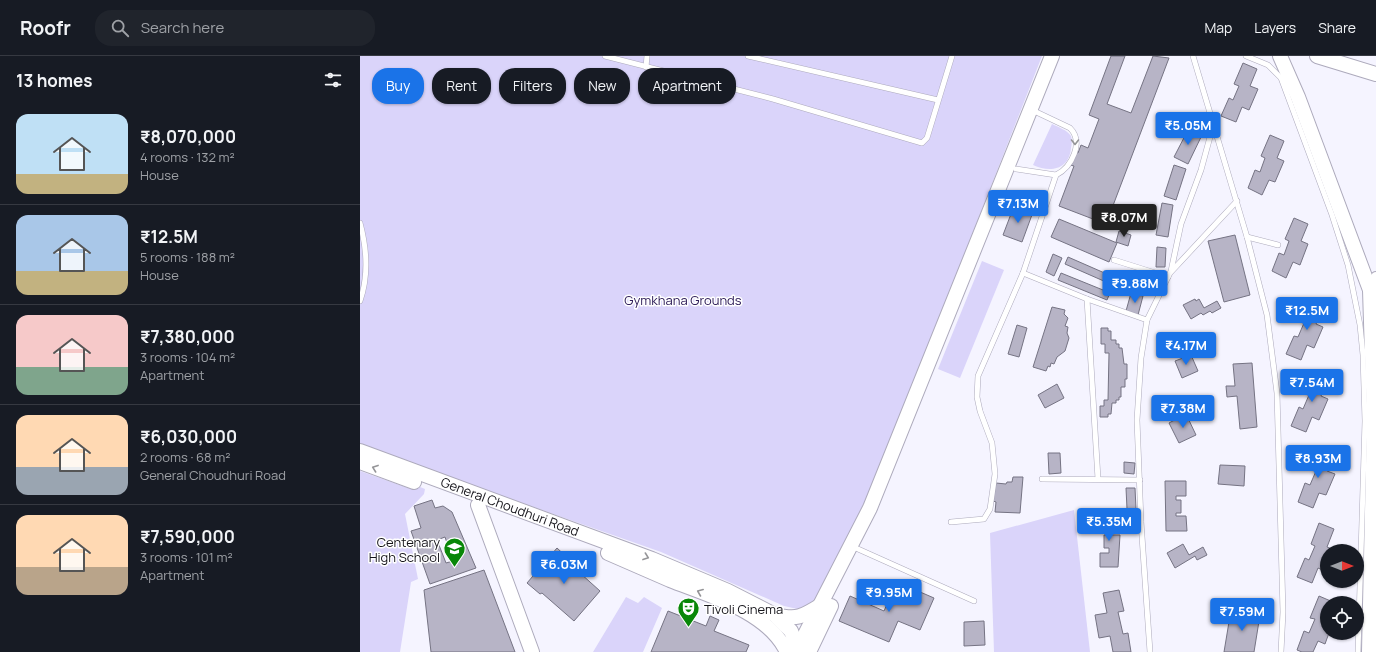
<!DOCTYPE html>
<meta charset="utf-8">
<style>
body{margin:0;font-family:Manrope,sans-serif;background:#20242c;color:#f1f3f6;height:100vh;display:flex;flex-direction:column;font-size:15px;white-space:nowrap}
*{box-sizing:border-box;margin:0}
p{font-size:13px;color:#9ea1a6}
.icon{flex:none;width:22px;height:22px;fill:none;stroke:currentColor;stroke-width:2;stroke-linecap:round;stroke-linejoin:round}
.map{position:relative;flex:1;overflow:hidden}
.drawer{display:flex;flex-direction:column;background:#171b24;width:360px}
.drawer>*{flex:none}
.hud{position:absolute;left:12px;top:12px;width:380px;height:36px;display:flex;gap:8px}
.needle{width:26px;rotate:90deg}
.fabs{position:absolute;left:960px;top:488px;display:grid;gap:8px}
.fabs a{display:grid;place-items:center;width:44px;height:44px;border-radius:50%;background:#171b24;box-shadow:0 1px 3px #0004;font-size:20px}
.price{position:absolute;translate:-50% -34px;padding:0 9px;border-radius:4px;background:#1a73e8;color:#fff;font-size:13px;line-height:26px;filter:drop-shadow(0 1px 2px #0008)}
.price::after{content:'';position:absolute;left:50%;top:24px;width:12px;height:9px;margin-left:-6px;background:inherit;clip-path:polygon(0 0,100% 0,50% 100%)}
.price.active{background:#222;color:#fff}
ul{padding:0;list-style:none}
li{display:flex;align-items:center;gap:12px;height:100px;padding:0 16px}
li+li{border-top:1px solid #363941}
li span{display:grid;place-items:center;flex:none;width:112px;height:80px;border-radius:12px;color:#555}
li>.icon{margin-inline-start:auto}
span .icon{width:48px;height:48px;fill:#fffc;stroke-width:1}
li b{font-size:17px}
h2{display:flex;justify-content:space-between;align-items:center;height:48px;padding:0 16px;font-size:17px}
.pill{padding:0 14px;border-radius:16px;background:#171b24;box-shadow:0 1px 3px #0004;font-size:14px;line-height:36px}
.pill.active{background:#1a73e8;color:#fff}
header{display:flex;align-items:center;gap:24px;box-sizing:border-box;height:56px;padding:0 20px;background:#171b24;border-bottom:1px solid #363941}
header strong{font-size:19px}
nav{display:flex;gap:22px;margin-inline-start:auto;font-size:14px}
.search{width:280px;height:36px;background:#20242c;display:flex;align-items:center;gap:10px;box-sizing:border-box;padding:0 14px;border-radius:16px;color:#9ea1a6;font-size:15px}
main{display:flex;flex:1;min-height:0}
.map>svg:first-child{display:block}
</style>
<header>
<strong>Roofr</strong>
<div class="search"><svg class="icon" aria-label="search" viewBox="0 0 24 24"><circle cx="10" cy="10" r="6"/><path d="M15 15l6 6"/></svg>Search here</div>
<nav><a>Map</a><a>Layers</a><a>Share</a></nav>
</header>
<main>
<section class="drawer">
<h2>13 homes<svg class="icon" aria-label="filters" viewBox="0 0 24 24"><path d="M4 7h16M4 17h16"/><circle cx="9" cy="7" r="2"/><circle cx="15" cy="17" r="2"/></svg></h2>
<ul>
<li><span style="background:linear-gradient(#bfe0f5 75%,#c2b280 0)"><svg class="icon" aria-label="home" viewBox="0 0 24 24"><path d="M3 11l9-7 9 7M6 9v11h12V9"/></svg></span><div><b>₹8,070,000</b><p>4 rooms · 132 m²</p><p>House</p></div></li>
<li><span style="background:linear-gradient(#a9c7e8 70%,#c2b280 0)"><svg class="icon" aria-label="home" viewBox="0 0 24 24"><path d="M3 11l9-7 9 7M6 9v11h12V9"/></svg></span><div><b>₹12.5M</b><p>5 rooms · 188 m²</p><p>House</p></div></li>
<li><span style="background:linear-gradient(#f6c9c9 65%,#7fa58c 0)"><svg class="icon" aria-label="home" viewBox="0 0 24 24"><path d="M3 11l9-7 9 7M6 9v11h12V9"/></svg></span><div><b>₹7,380,000</b><p>3 rooms · 104 m²</p><p>Apartment</p></div></li>
<li><span style="background:linear-gradient(#ffd9b3 65%,#9aa5b1 0)"><svg class="icon" aria-label="home" viewBox="0 0 24 24"><path d="M3 11l9-7 9 7M6 9v11h12V9"/></svg></span><div><b>₹6,030,000</b><p>2 rooms · 68 m²</p><p>General Choudhuri Road</p></div></li>
<li><span style="background:linear-gradient(#ffd9b3 65%,#b9a48a 0)"><svg class="icon" aria-label="home" viewBox="0 0 24 24"><path d="M3 11l9-7 9 7M6 9v11h12V9"/></svg></span><div><b>₹7,590,000</b><p>3 rooms · 101 m²</p><p>Apartment</p></div></li>
</ul>
</section>
<div class="map">
<svg width="1016" height="596" viewBox="0 0 1016 596">
<rect width="100%" height="100%" fill="#f5f4ff"/>
<g fill="#dad4fa">
<polygon points="0,0 682,0 506,450 462,538 442,554 424,550 301,496 0,390"/>
<path d="M692,68C698,71 707,74 711,80C712,83 712,88 711,92C709,114 690,117 673,109Z"/>
<polygon points="622,205 644,214 600,322 578,313"/>
<polygon points="0,415 51,433 53,428 65,433 64,438 45,458 58,523 51,526 40,596 0,596"/>
<polygon points="714,454 730,596 634,596 630,477"/>
<polygon points="266,541 278,547 284,541 302,552 283,596 233,596"/>
</g>
<g fill="#b7b4c6" stroke="#757383" fill-rule="evenodd">
<polygon points="751,0 765,0 747,48 771,57 793,0 809,2 746,168 699,150 714,110 710,109 715,96 718,97 721,89 728,92 739,63 729,59"/>
<polygon points="883,7 897,13 890,30 898,33 889,54 882,51 876,66 861,60 869,42 873,44 879,30 874,28"/>
<polygon points="829,72 842,79 828,108 814,101"/>
<polygon points="910,79 924,85 917,102 924,105 915,126 909,124 902,139 888,132 895,114 900,116 905,102 901,100"/>
<polygon points="814,109 826,113 816,144 804,140"/>
<polygon points="802,147 813,149 808,181 796,179"/>
<polygon points="654,150 673,156 662,186 643,179"/>
<polygon points="934,162 948,168 941,185 948,188 940,209 933,206 926,222 912,215 919,197 924,199 929,185 925,183"/>
<polygon points="699,163 757,187 749,206 691,181"/>
<polygon points="759,175 771,179 768,190 756,186"/>
<polygon points="875,179 890,239 864,246 848,185"/>
<polygon points="797,191 806,192 805,211 796,211"/>
<polygon points="693,198 702,202 694,220 686,216"/>
<polygon points="708,201 756,222 747,244 698,224 701,217 743,234 746,226 705,208"/>
<polygon points="771,237 783,240 778,259 766,255"/>
<polygon points="835,243 836,245 839,243 844,252 857,245 861,252 852,257 850,255 843,259 841,257 831,263 823,249"/>
<polygon points="948,244 963,251 956,268 963,271 954,292 947,289 941,304 926,298 934,280 938,281 944,267 940,266"/>
<polygon points="692,251 705,254 704,258 708,262 705,270 708,271 707,277 709,282 705,295 697,301 694,308 691,307 690,311 688,310 686,315 673,311"/>
<polygon points="657,269 667,272 659,301 648,298"/>
<polygon points="741,272 748,272 748,275 751,275 751,284 756,284 756,288 759,288 759,292 762,292 764,308 767,308 767,323 765,323 765,331 761,331 761,341 759,341 759,344 756,344 756,347 752,347 751,358 748,358 748,361 740,361 740,350 744,350 744,344 748,344 749,297 745,297 745,288 741,288"/>
<polygon points="831,299 838,315 822,322 815,305"/>
<polygon points="892,307 897,371 880,373 877,340 867,341 866,330 875,330 873,308"/>
<polygon points="953,316 968,322 961,340 968,343 959,364 952,361 946,376 931,370 939,351 943,353 949,339 945,338"/>
<polygon points="697,328 704,342 685,352 678,339"/>
<polygon points="826,358 836,379 819,387 809,367"/>
<polygon points="960,392 974,398 967,415 975,418 966,439 959,437 953,452 938,446 945,427 950,429 956,415 951,413"/>
<polygon points="688,397 700,397 701,417 689,418"/>
<polygon points="764,406 775,407 774,418 764,417"/>
<polygon points="860,409 885,410 884,430 858,428"/>
<polygon points="653,421 663,421 660,457 635,456 636,446 633,445 636,427 646,428 647,426 652,426"/>
<polygon points="805,425 826,425 826,440 816,440 816,444 821,444 821,457 816,457 816,460 826,460 827,475 806,475"/>
<polygon points="766,432 775,432 776,453 767,453"/>
<path d="M72,444L75,452L83,450L92,456L116,512L70,528L51,475L61,472L54,450ZM85,481L93,505L86,507L77,484Z"/>
<polygon points="737,461 757,461 757,475 750,475 751,479 760,479 758,511 740,511 740,497 749,497 749,492 744,492 744,479 748,479 748,475 737,475"/>
<polygon points="959,467 974,473 967,491 974,494 967,495 965,515 958,512 952,527 937,521 945,502 949,504 955,490 951,488"/>
<polygon points="823,488 829,499 843,491 847,499 837,504 835,500 815,512 807,497"/>
<polygon points="197,492 212,506 210,508 240,535 214,565 182,537 180,538 167,527"/>
<polygon points="124,514 155,596 71,596 64,534"/>
<polygon points="537,526 574,542 560,574 538,565 529,586 479,565 490,540 524,555"/>
<polygon points="759,534 764,555 758,556 763,578 768,577 771,596 753,596 750,580 739,582 735,559 747,557 743,537"/>
<polygon points="959,540 973,546 967,547 967,577 969,577 965,588 958,585 953,596 942,596 937,594 944,575 949,577 955,563 950,562"/>
<polygon points="871,554 900,559 894,596 864,596"/>
<polygon points="308,555 346,570 350,560 359,564 354,575 389,589 386,596 291,596"/>
<polygon points="624,565 625,589 604,590 604,566"/>
</g>
<g fill="none" stroke-linecap="round" stroke-linejoin="round">
<defs>
<g id="lane">
<polyline points="245,0 413,43 562,87 567,82 592,0"/>
<polyline points="388,0 578,44"/>
<polyline points="833,0 887,181 907,259 917,337 923,556 921,596"/>
<polyline points="886,0 908,9 921,22 972,159 988,209 1000,269 1003,299 1005,365 998,596"/>
<polyline points="286,11 287,0"/>
<path d="M656,113L696,119C712,111 724,86 710,72L672,54"/>
<path d="M0,167C7,193 9,219 0,245"/>
<polyline points="887,181 918,189"/>
<polyline points="754,204 808,221"/>
<polyline points="811,215 821,168 841,114 853,70"/>
<polyline points="663,217 727,243 787,264"/>
<polyline points="727,243 738,423"/>
<polyline points="682,423 780,424"/>
<polyline points="591,466 624,463 630,453 635,418 632,387 620,355 617,341 618,320 663,217 696,119"/>
<polyline points="498,493 614,545"/>
<polyline points="790,596 781,466 777,364 781,302 787,264 810,217 877,145"/>
</g>
<polyline id="street" points="1014,235 1010,234 1016,221"/>
<g id="secondary">
<polyline points="920,0 938,41 1010,234 1014,363 1009,596"/>
<polyline points="957,0 1016,18"/>
<path id="s1" d="M0,395L292,503L368,535L415,559L431,575L439,596"/>
<polyline points="0,406 54,426"/>
<polyline points="118,449 172,596"/>
<path d="M248,497C269,506 289,515 310,524C348,539 408,555 427,596"/>
<path d="M415,559C437,564 442,561 461,549"/>
<polyline points="436,596 510,452 692,0"/>
<polyline points="449,596 471,550"/>
</g>
</defs>
<use href="#lane" stroke="#adaabc" stroke-width="6"/>
<use href="#street" stroke="#adaabc" stroke-width="12"/>
<use href="#secondary" stroke="#adaabc" stroke-width="16"/>
<use href="#lane" stroke="#fff" stroke-width="5"/>
<use href="#street" stroke="#fff" stroke-width="10"/>
<use href="#secondary" stroke="#fff" stroke-width="14"/>
</g>
<defs><path id="oneway-chevron" d="M-2-3.5L2.5 0L-2 3.5" fill="none" stroke-width="1.6" stroke-linecap="round" stroke-linejoin="round"/></defs>
<g stroke="#959598">
<use href="#oneway-chevron" transform="translate(715 86) rotate(90)"/>
<use href="#oneway-chevron" transform="translate(15 412) rotate(-160)"/>
<use href="#oneway-chevron" transform="translate(286 501) rotate(20)"/>
<use href="#oneway-chevron" transform="translate(340 536) rotate(-158)"/>
</g>
<defs>
<symbol id="school-pin" viewBox="-11 -11 22 30"><path d="M0 17L-7.5 6A9.5 9.5 0 1 1 7.5 6Z" fill="#098708" stroke="#fff"/><path d="M0-5L7-2L0 1L-7-2ZM-4 1L0 2.5L4 1V4Q0 6-4 4Z" fill="#fff"/></symbol>
<symbol id="theatre-pin" viewBox="-11 -11 22 30"><path d="M0 17L-7.5 6A9.5 9.5 0 1 1 7.5 6Z" fill="#098708" stroke="#fff"/><path d="M-5-5.5Q0-4 5-5.5V0Q5 5 0 6Q-5 5-5 0ZM-3.3-2.5H-1v1.5H-3.3ZM1-2.5H3.3v1.5H1ZM-2.8 1Q0 5.5 2.8 1Z" fill="#fff"/></symbol>
</defs>
<g fill-rule="evenodd">
<use href="#school-pin" x="82" y="480" width="25" height="34"/>
<use href="#theatre-pin" x="316" y="540" width="25" height="34"/>
</g>
<g text-anchor="middle" stroke-width="3" stroke-linejoin="round" paint-order="stroke">
<g font-size="13" fill="#31205b" stroke="#fff">
<text x="323" y="249">Gymkhana Grounds</text>
</g>
<g font-size="13" fill="#141319" stroke="#fff">
<text dy="5" stroke="none"><textPath href="#s1" startOffset="160">General Choudhuri Road</textPath></text>
</g>
<g font-size="13" fill="#141319" stroke="#fff" text-anchor="end">
<text x="80" y="491">Centenary<tspan x="80" dy="15">High School</tspan></text>
<text x="344" y="558" text-anchor="start">Tivoli Cinema</text>
</g>
</g>
</svg>
<div class="fabs">
<a><svg class="needle" viewBox="-14 -14 28 28"><path d="M0-13l5 13h-10z" fill="#e53935"/><path d="M0 13l5-13h-10z" fill="#9ea1a6"/></svg></a>
<a><svg class="icon" aria-label="locate" viewBox="0 0 24 24"><circle cx="12" cy="12" r="6"/><path d="M12 2v4M12 18v4M2 12h4M18 12h4"/></svg></a>
</div>
<b class="price" style="left:828px;top:90px">₹5.05M</b>
<b class="price" style="left:658px;top:168px">₹7.13M</b>
<b class="price active" style="left:764px;top:182px">₹8.07M</b>
<b class="price" style="left:775px;top:248px">₹9.88M</b>
<b class="price" style="left:947px;top:275px">₹12.5M</b>
<b class="price" style="left:826px;top:310px">₹4.17M</b>
<b class="price" style="left:952px;top:347px">₹7.54M</b>
<b class="price" style="left:823px;top:373px">₹7.38M</b>
<b class="price" style="left:958px;top:423px">₹8.93M</b>
<b class="price" style="left:749px;top:486px">₹5.35M</b>
<b class="price" style="left:204px;top:529px">₹6.03M</b>
<b class="price" style="left:529px;top:557px">₹9.95M</b>
<b class="price" style="left:882px;top:576px">₹7.59M</b>
<div class="hud">
<a class="pill active">Buy</a>
<a class="pill">Rent</a>
<a class="pill">Filters</a>
<a class="pill">New</a>
<a class="pill">Apartment</a>
</div>
</div>
</main>
